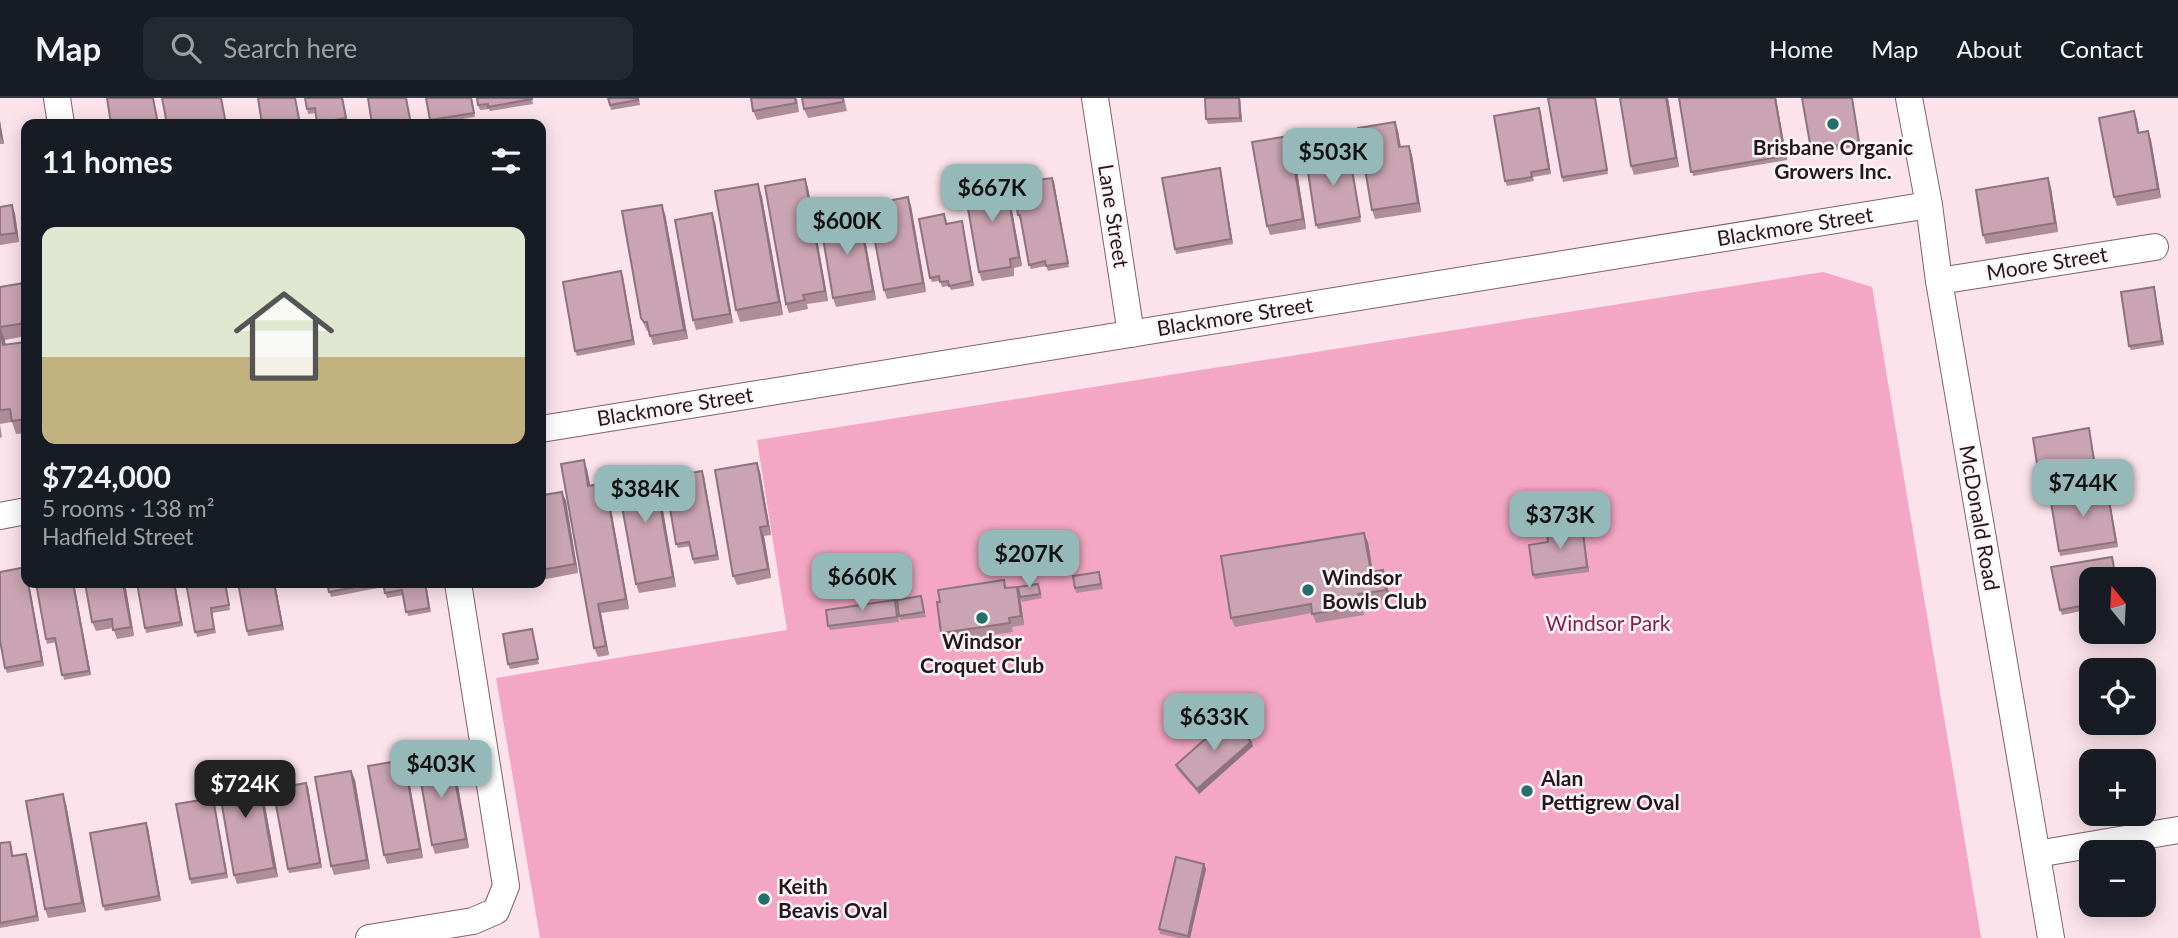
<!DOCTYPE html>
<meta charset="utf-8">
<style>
body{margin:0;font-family:Lato,sans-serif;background:#242831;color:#f1f3f6;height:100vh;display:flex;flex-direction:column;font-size:26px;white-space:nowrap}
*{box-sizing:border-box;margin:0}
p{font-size:23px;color:#9ea1a6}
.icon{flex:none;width:38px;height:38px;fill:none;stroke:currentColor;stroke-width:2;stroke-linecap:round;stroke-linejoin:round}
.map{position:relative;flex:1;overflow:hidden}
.panel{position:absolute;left:21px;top:21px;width:525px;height:469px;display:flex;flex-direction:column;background:#171b24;border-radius:14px;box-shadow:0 4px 18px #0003}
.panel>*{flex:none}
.needle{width:46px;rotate:342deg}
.tools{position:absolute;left:2079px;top:469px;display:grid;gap:14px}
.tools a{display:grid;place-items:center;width:77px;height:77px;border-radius:14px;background:#171b24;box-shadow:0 4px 18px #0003;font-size:35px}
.price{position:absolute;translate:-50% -60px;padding:0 16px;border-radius:14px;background:#95b8b8;color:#111;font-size:23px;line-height:46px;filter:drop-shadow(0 2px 4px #0008)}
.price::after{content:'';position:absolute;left:50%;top:42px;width:21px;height:16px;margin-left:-10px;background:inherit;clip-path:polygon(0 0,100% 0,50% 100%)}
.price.on{background:#222;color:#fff}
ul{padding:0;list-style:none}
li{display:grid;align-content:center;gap:14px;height:371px;padding:0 21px}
li span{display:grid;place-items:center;height:217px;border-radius:14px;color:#555}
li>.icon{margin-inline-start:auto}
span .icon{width:126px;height:126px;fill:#fffc;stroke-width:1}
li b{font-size:30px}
h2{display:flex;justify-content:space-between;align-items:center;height:84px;padding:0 21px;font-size:30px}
header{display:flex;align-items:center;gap:42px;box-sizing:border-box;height:98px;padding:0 35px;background:#171b24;border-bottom:2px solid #363941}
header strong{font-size:33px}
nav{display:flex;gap:38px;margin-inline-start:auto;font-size:24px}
.search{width:490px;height:63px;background:#242831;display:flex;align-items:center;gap:18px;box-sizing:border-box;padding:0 24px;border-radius:14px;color:#9ea1a6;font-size:26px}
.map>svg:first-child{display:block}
</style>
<header>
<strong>Map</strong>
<div class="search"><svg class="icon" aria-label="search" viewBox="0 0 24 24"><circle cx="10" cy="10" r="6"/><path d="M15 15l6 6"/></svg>Search here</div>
<nav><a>Home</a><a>Map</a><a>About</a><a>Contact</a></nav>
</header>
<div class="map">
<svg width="2178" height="840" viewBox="0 0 2178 840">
<rect width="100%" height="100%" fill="#fbe2eb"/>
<polygon fill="#f4a7c4" points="1823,174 1872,189 1981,840 540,840 496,580 787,532 757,342"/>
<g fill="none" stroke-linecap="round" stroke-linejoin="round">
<defs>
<g id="minor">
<polyline points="57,0 61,26"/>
<polyline points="1095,0 1131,236"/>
<polyline points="1909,0 1929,107 1939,183 2051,840"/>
<polyline points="1939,183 2155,149"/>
<polyline points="541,331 1929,107"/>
<polyline points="0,418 26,413"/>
<polyline points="2037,756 2178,732"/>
<polyline points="369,840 473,823 496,813 506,788 458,485"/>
</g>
</defs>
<use href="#minor" stroke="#825f6c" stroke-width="28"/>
<use href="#minor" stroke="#fff" stroke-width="26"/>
</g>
<g fill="#ae8d99">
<polygon points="305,0 343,0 348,25 340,26 318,26 316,15 308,16"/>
<polygon points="472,0 475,19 431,26 430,22"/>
<polygon points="532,0 533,6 490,13 489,11 480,12 478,7"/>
<polygon points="608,0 639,0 640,7 611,12"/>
<polygon points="797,0 799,14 757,22 753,13"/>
<polygon points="844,0 847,13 808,20 804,11"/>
<polygon points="1240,0 1242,24 1208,26 1206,21"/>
<polygon points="1548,0 1595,0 1608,76 1563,84"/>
<polygon points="1668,0 1679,69 1634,77 1631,68"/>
<polygon points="1679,0 1776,0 1787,62 1693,78"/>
<polygon points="1802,0 1852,0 1860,48 1812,56"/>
<polygon points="1539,10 1551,76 1533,79 1534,83 1507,88 1505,83"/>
<polygon points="2134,13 2137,22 2139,34 2148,33 2151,42 2161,100 2117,108 2114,99"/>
<polygon points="0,23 4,46 0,46"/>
<polygon points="1395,24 1398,33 1401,49 1409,48 1412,57 1421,114 1375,121 1372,112"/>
<polygon points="1289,38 1293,47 1306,131 1270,137 1267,128"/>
<polygon points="1350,58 1361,124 1318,131 1316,127"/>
<polygon points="1035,69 1038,82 1052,80 1054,84 1069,169 1048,173 1046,168 1031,171 1029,167 1021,121 1020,122 1018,117"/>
<polygon points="1220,70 1233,146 1176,156 1175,151"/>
<polygon points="997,74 1000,83 1003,99 1008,98 1011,107 1022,168 1014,170 1014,178 982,183 979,174 975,103"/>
<polygon points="2048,80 2051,90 2058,134 1986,146 1983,137"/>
<polygon points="805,81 808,90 828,203 807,206 808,211 789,215 786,206"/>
<polygon points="758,86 762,99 783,217 740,224 736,212"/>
<polygon points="908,99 911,108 926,194 887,201 884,192"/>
<polygon points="12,107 15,116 19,144 0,147 0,109"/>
<polygon points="859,115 862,124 876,202 836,209 833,200 838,131"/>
<polygon points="665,116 688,241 653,247 649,233 647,233 641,220"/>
<polygon points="946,121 947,126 963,128 974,188 951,192 949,188 942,189 940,183 932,184 930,180"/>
<polygon points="715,124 733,225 696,232 693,222"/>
<polygon points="621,173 635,247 577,258 575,253"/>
<polygon points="24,185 26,191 26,238 5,242 5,247 26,244 26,335 16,336 12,324 0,326 2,339 0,340 0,189"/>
<polygon points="2155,193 2164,247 2131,252 2129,248"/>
<polygon points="541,224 546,254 541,255"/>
<polygon points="2090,335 2097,374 2041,384 2039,379"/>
<polygon points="757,365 760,374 771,437 764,438 771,480 737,487 733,478"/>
<polygon points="587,371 590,387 605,385 608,394 629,511 601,515 609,557 598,559 594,550"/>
<polygon points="702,373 719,462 694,466 690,448 678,450 676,446"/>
<polygon points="657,377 676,489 639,495 636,486"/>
<polygon points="541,378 545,397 562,394 566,403 578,475 541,482"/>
<polygon points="2107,390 2118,449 2060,458 2059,453"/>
<polygon points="1582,426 1583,431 1589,474 1535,481 1533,477 1548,444"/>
<polygon points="1368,444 1373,474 1383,472 1386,481 1390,501 1362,505 1364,517 1316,525 1312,515 1235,529 1231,520"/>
<polygon points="2112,459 2114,464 2091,481 2091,511 2062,517 2060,512"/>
<polygon points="26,469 44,568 7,575 5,570"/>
<polygon points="1099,474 1103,491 1076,495 1075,490"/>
<polygon points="1004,482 1007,490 1017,489 1020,498 1040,490 1042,500 1022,504 1020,498 1024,527 1012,529 1013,534 945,544 941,535"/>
<polygon points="36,485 74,485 91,577 64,582 56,544 47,546 46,541"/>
<polygon points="85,485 125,485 134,538 117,541 113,530 96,533 92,524"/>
<polygon points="137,485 175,485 183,528 146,535"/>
<polygon points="186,485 226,485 230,512 212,515 216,535 197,539"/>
<polygon points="275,485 284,532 248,538 247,533"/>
<polygon points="327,485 377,485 378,490 331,499"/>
<polygon points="426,485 431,514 408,518 403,497 387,500 385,495"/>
<polygon points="921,498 926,519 900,522 899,518"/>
<polygon points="895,502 899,524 830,532 828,528"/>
<polygon points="532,531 539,566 510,571 508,566"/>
<polygon points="1251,644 1253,648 1199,696 1177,671 1176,667"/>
<polygon points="450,656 454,665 469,750 435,756 432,747"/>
<polygon points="256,666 259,675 278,779 237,786 234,777"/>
<polygon points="407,671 423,760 387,766 384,757"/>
<polygon points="351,673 355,682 370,771 334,777 331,768"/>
<polygon points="308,689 322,770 289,775 288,771"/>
<polygon points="214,704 228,780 191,786 190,781"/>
<polygon points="66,706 86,814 48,820 45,811"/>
<polygon points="148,730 161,803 105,813 103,808"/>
<polygon points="0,745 12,748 13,758 28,760 39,823 0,830"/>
<polygon points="1206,771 1190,840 1179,840 1160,836 1159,831"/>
</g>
<g fill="#8d737d">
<polygon points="1239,0 1240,0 1242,24 1240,20"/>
<polygon points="1666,0 1668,0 1679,69 1676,60"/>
<polygon points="1775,0 1776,0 1787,62 1785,58"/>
<polygon points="1539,10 1541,15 1551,76 1549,71"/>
<polygon points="2134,13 2137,22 2141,44 2138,35"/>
<polygon points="0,23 4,46 0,37"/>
<polygon points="1395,24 1398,33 1402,58 1399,49"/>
<polygon points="2148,33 2151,42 2161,100 2158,91"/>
<polygon points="1289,38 1293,47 1306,131 1303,121"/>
<polygon points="1409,48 1412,57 1421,114 1418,105"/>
<polygon points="1220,70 1221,75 1233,146 1231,141"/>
<polygon points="997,74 1000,83 1004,108 1001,99"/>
<polygon points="1052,80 1054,84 1069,169 1068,165"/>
<polygon points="2048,80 2051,90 2058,134 2055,125"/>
<polygon points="805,81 808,90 828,203 825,193"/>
<polygon points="758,86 762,99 783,217 779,204"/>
<polygon points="1008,98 1011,107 1022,168 1019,159"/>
<polygon points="908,99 911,108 926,194 923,185"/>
<polygon points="12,107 15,116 19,144 16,135"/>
<polygon points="662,107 665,116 688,241 684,232"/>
<polygon points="712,115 715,124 733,225 730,216"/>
<polygon points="859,115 862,124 876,202 873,193"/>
<polygon points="962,123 963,128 974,188 972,183"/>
<polygon points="621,173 623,178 635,247 633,242"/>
<polygon points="2154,189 2155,193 2164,247 2162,243"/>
<polygon points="541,224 546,254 543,245 541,233"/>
<polygon points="0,229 5,242 8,260 3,247"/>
<polygon points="584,362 587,371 592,397 588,388"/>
<polygon points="757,365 760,374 771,437 768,428"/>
<polygon points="653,368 657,377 676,489 673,479"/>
<polygon points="702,373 704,378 719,462 717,457"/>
<polygon points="541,378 542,380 546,406 543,397"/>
<polygon points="605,385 608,394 629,511 626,501"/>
<polygon points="2107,390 2108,394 2118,449 2116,444"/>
<polygon points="562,394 566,403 578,475 575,466"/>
<polygon points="1582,426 1583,431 1589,474 1587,469"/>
<polygon points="760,429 764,438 771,480 768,471"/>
<polygon points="1364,435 1368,444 1374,483 1371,474"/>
<polygon points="1383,472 1386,481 1390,501 1386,492"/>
<polygon points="28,485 29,485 44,568 42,563"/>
<polygon points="73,485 74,485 91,577 89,573"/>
<polygon points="123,485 125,485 134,538 131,529"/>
<polygon points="174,485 175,485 183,528 181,524"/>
<polygon points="274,485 275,485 284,532 282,527"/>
<polygon points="1017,489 1020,498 1024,527 1021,518"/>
<polygon points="598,506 601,515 609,557 606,548"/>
<polygon points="1251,644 1253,648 1199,696 1197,691"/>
<polygon points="450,656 454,665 469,750 466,741"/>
<polygon points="404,662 407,671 423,760 420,751"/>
<polygon points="256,666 259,675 278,779 274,770"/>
<polygon points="351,673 355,682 370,771 367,762"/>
<polygon points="306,685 308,689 322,770 320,765"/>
<polygon points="63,696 66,706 86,814 82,805"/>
<polygon points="213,700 214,704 228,780 226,775"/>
<polygon points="146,725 148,730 161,803 159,798"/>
<polygon points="26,756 28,760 39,823 37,818"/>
<polygon points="1204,766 1206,771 1190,840 1188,840 1188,838"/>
</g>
<g fill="#caa4b2" stroke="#8d737d" stroke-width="2">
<polygon points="107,0 153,0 158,26 111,26"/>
<polygon points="162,0 221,0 226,26 167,26"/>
<polygon points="258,0 295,0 300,26 262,26"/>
<polygon points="305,0 342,0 346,20 317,25 315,10 307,11"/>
<polygon points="368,0 406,0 411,26 372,26"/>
<polygon points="426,0 471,0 474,15 430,22"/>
<polygon points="477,0 532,0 532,1 488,9 488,6 478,7"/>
<polygon points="608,0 638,0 638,2 610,7"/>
<polygon points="751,0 795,0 796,5 753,13"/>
<polygon points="802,0 843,0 843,4 804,11"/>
<polygon points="1205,0 1239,0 1240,20 1206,21"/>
<polygon points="1548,0 1595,0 1607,72 1562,79"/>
<polygon points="1620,0 1666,0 1676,60 1631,68"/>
<polygon points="1679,0 1775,0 1785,58 1691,74"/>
<polygon points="1802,0 1852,0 1859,44 1811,51"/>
<polygon points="1539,10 1549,71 1531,74 1532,79 1505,83 1494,18"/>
<polygon points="2134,13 2138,35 2148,33 2158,91 2114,99 2099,20"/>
<polygon points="1395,24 1399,49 1409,48 1418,105 1372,112 1358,30"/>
<polygon points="1289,38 1303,121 1267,128 1252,44"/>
<polygon points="1349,54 1360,119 1316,127 1306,61"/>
<polygon points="1035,69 1037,82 1052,80 1068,165 1046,168 1045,163 1029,167 1020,117 1018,117 1010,73"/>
<polygon points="1220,70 1231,141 1175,151 1162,80"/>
<polygon points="997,74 1001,99 1008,98 1019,159 1010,161 1011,169 979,174 967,105 975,103 970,78"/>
<polygon points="2048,80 2055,125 1983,137 1976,92"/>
<polygon points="805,81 825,193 803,197 805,202 786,206 765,88"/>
<polygon points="758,86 779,204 736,212 715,93"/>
<polygon points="908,99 923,185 884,192 870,116 885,113 883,104"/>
<polygon points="12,107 16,135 0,137 0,109"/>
<polygon points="662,107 684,232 650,238 647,224 644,224 641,220 622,113"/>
<polygon points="712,115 730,216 693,222 675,122"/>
<polygon points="859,115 873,193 833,200 822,134 838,131 835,118"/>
<polygon points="944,116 946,126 962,123 972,183 949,188 948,183 940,184 939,178 930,180 919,121"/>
<polygon points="621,173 633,242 575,253 563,184"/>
<polygon points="24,185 26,198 26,225 0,229 0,189"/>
<polygon points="2154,189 2162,243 2129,248 2121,194"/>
<polygon points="0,230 3,247 26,244 26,321 12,323 10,311 0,312"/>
<polygon points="2089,330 2095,369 2039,379 2033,340"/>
<polygon points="584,362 588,388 605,385 626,501 598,506 606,548 594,550 561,366"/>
<polygon points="757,365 768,428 760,429 768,471 733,478 715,372"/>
<polygon points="653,368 673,479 636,486 616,375"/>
<polygon points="702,373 717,457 693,461 689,444 676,446 665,380"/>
<polygon points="541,385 543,397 562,394 575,466 541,472"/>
<polygon points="2107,390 2116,444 2059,453 2050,398"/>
<polygon points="1582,426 1587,469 1533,477 1529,447 1548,444 1547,431"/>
<polygon points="1364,435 1371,474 1383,472 1386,492 1358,496 1361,508 1312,516 1311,506 1231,520 1221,458"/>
<polygon points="2112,459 2116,481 2091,481 2091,506 2060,512 2051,469"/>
<polygon points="26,469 26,485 28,485 42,563 5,570 0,542 0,474"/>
<polygon points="1099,474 1101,486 1075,490 1073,478"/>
<polygon points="1004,482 1005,490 1017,489 1021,518 1009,520 1010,525 941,535 937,504 940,504 938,492"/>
<polygon points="36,485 73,485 89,573 62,577 55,540 46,541"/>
<polygon points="85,485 123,485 131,529 113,532 112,521 92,524"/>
<polygon points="137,485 174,485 181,524 145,530"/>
<polygon points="186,485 225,485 229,507 211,510 214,531 195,534"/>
<polygon points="238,485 274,485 282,527 247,533"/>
<polygon points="327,485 376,485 329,494"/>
<polygon points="383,485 425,485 429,510 406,514 402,492 385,495"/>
<polygon points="1038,486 1040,496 1020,499 1018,489"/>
<polygon points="921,498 924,514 899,518 897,502"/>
<polygon points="895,502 897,519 828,528 826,512"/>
<polygon points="532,531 538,561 508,566 503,536"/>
<polygon points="1230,619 1251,644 1197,691 1176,667"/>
<polygon points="450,656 466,741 432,747 417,662"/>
<polygon points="404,662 420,751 384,757 368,668"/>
<polygon points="256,666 274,770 234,777 216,673"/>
<polygon points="351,673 367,762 331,768 315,679"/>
<polygon points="306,685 320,765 288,771 273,691"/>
<polygon points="63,696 82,805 45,811 26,703"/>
<polygon points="213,700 226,775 190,781 176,706"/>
<polygon points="146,725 159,798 103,808 90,735"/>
<polygon points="10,744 12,758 26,756 37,818 0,825 0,745"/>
<polygon points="1176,759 1204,766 1188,838 1159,831"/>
</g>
<g fill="#256f6d" stroke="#fdf5f7" stroke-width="2.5">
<circle cx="1833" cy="26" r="7"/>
<circle cx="1308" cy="492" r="7"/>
<circle cx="982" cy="520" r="7"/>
<circle cx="1527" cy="693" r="7"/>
<circle cx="764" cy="801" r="7"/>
</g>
<g text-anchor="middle" stroke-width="5" stroke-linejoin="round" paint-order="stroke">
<g font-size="21" font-weight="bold" fill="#25171c" stroke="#fdf5f7" text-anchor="start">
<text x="1833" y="57" text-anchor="middle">Brisbane Organic<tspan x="1833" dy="24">Growers Inc.</tspan></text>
<text x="1322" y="487">Windsor<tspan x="1322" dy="24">Bowls Club</tspan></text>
<text x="982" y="551" text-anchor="middle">Windsor<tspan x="982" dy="24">Croquet Club</tspan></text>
<text x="1541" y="688">Alan<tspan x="1541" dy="24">Pettigrew Oval</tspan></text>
<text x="778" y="796">Keith<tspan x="778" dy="24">Beavis Oval</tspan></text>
</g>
<g font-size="21" fill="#25171c" stroke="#fdf5f7">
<text transform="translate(1113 118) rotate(81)" y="7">Lane Street</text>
<text transform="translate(1795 129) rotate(-9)" y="7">Blackmore Street</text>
<text transform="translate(2047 166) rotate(-9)" y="7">Moore Street</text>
<text transform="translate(1235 219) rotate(-9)" y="7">Blackmore Street</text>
<text transform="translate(675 309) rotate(-9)" y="7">Blackmore Street</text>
<text transform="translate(1979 420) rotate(80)" y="7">McDonald Road</text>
</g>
<g font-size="21" fill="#881f53" stroke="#fdf5f7">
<text x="1608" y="533">Windsor Park</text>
</g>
</g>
</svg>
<div class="tools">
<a><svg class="needle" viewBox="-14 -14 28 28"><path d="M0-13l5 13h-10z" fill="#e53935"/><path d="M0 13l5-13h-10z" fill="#9ea1a6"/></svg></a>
<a><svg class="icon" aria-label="locate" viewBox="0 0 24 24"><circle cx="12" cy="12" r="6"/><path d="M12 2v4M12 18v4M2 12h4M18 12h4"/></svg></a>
<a>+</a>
<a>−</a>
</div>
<b class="price" style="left:1333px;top:90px">$503K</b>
<b class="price" style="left:992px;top:126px">$667K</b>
<b class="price" style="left:847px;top:159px">$600K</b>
<b class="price" style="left:2083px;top:421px">$744K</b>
<b class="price" style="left:645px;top:427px">$384K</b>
<b class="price" style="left:1560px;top:453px">$373K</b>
<b class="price" style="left:1029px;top:492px">$207K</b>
<b class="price" style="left:862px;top:515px">$660K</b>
<b class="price" style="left:1214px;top:655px">$633K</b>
<b class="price" style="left:441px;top:702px">$403K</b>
<b class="price on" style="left:245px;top:722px">$724K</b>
<section class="panel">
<h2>11 homes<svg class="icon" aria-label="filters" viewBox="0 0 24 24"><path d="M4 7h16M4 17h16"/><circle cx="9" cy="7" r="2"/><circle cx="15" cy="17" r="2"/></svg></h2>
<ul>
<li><span style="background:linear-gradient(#dfe7d0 60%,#c2b280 0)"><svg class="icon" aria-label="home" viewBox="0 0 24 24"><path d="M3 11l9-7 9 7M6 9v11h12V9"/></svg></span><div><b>$724,000</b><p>5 rooms · 138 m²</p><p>Hadfield Street</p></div></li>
</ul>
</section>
</div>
